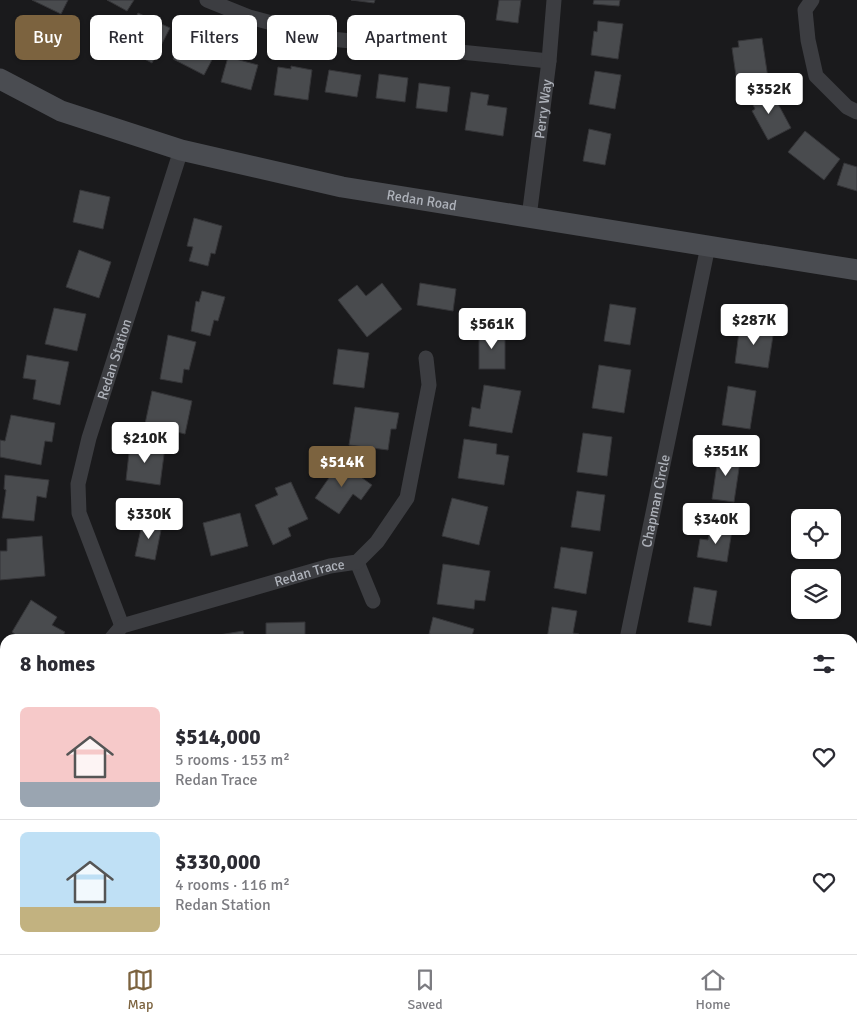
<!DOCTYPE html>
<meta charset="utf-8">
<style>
body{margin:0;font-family:Signika,sans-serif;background:#f2f2f3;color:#2b2b33;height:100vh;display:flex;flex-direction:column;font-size:19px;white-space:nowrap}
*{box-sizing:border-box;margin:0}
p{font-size:16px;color:#7c7c81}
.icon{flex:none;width:28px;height:28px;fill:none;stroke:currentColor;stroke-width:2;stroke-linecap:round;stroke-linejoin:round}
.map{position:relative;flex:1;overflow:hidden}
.side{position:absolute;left:0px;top:634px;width:858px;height:321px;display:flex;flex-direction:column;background:#fff;border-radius:15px 15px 0 0;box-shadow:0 1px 4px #0004}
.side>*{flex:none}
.hud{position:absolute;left:15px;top:15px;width:500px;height:45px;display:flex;gap:10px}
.controls{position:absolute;left:791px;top:509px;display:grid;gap:10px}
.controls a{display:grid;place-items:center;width:50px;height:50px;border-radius:8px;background:#fff;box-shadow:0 1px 4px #0004;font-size:25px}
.price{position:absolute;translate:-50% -42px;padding:0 11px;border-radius:5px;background:#fff;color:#222;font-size:16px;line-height:32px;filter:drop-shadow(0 1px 2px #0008)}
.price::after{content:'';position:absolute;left:50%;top:30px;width:15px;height:11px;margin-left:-8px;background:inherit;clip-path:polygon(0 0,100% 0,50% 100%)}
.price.selected{background:#7c633f;color:#fff}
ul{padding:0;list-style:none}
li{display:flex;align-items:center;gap:15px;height:125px;padding:0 20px}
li+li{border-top:1px solid #e1e1e2}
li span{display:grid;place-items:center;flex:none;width:140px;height:100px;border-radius:8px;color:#555}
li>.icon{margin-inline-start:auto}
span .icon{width:60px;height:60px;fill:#fffc;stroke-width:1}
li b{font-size:21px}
h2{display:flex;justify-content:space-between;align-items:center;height:60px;padding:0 20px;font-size:21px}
.tag{padding:0 18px;border-radius:8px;background:#fff;box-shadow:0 1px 4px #0004;font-size:18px;line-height:45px}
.tag.selected{background:#7c633f;color:#fff}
.dock{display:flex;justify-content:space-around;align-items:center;height:70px;border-top:1px solid #e1e1e2;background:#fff;font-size:14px;color:#7c7c81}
.dock a{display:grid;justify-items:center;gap:2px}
.dock .selected{color:#7c633f}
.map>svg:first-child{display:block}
</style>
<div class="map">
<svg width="857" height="954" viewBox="0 0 857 954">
<rect width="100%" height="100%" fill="#1a1a1c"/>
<g fill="#494b4e" stroke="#353538">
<polygon points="32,0 68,0 61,14"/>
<polygon points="107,0 134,0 127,11"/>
<polygon points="351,0 375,0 374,3"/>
<polygon points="499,0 521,0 518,23 496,20"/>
<polygon points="594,0 620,0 619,6 593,4"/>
<polygon points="138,13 170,28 152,63 135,54 141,43 126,36"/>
<polygon points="598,21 623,24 618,59 591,55 594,31 597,32"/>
<polygon points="184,38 215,54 204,75 173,59"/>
<polygon points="762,38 768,78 737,83 732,48 739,47 738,41"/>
<polygon points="228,57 258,65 251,90 221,82"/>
<polygon points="291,66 312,70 308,100 274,95 278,67 291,69"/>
<polygon points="329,70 361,75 357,97 325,92"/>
<polygon points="595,71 621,75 615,109 589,104"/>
<polygon points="379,74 408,78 405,102 376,98"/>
<polygon points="419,83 450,87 447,112 416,108"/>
<polygon points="770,89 791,128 768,140 752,111 755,109 750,99"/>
<polygon points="471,92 489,95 487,105 507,108 503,136 465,130"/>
<polygon points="589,129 611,134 605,165 583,161"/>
<polygon points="805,131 840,159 824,180 788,152"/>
<polygon points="844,163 857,167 857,191 837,185"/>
<polygon points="80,190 110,197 103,229 73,222"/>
<polygon points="194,218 222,226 215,254 211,253 208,266 189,261 193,247 187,246"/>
<polygon points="79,250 111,262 99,298 66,287"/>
<polygon points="382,283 402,309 367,337 338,300 357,285 366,296"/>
<polygon points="420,283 456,289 453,311 417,305"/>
<polygon points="202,291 225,297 218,321 214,320 210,336 191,331 196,301 199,302"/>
<polygon points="610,304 636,308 630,345 604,341"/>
<polygon points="54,308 86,314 77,351 45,344"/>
<polygon points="740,324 774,329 768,368 735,363"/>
<rect x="479" y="331" width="26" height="38"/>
<polygon points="168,335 196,342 189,370 184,369 182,383 160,379"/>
<polygon points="338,349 369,353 364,388 333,384"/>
<polygon points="27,355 69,362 60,405 33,399 36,380 23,378"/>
<polygon points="599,365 631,370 624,413 592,408"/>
<polygon points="484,385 521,391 512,433 469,426 472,407 480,409"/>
<polygon points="728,386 756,391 750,429 722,425"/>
<polygon points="152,391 192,401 185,434 145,424"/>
<polygon points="355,407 399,413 396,429 391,429 388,450 349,445"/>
<polygon points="11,415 55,423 52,442 45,441 41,465 0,457 0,440 5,441"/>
<polygon points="583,433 612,437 607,476 577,472"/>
<polygon points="464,439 497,444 496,454 509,456 504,485 458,478"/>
<polygon points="130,444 165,447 160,485 126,480"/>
<polygon points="719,451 741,455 734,502 712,499"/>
<polygon points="340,462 372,485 361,500 353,494 339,514 315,498"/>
<polygon points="5,475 49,480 46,498 37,496 34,521 2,518 6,490 4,489"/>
<polygon points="291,482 308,519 288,528 291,536 273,545 255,505 278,495 275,488"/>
<polygon points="577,491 605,495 600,531 571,527"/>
<polygon points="452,498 488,507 479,545 442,536"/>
<polygon points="240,513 248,546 211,556 203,523"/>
<polygon points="143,520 162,525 155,560 135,556"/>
<polygon points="710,527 732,530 727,562 697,557 700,539 708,540"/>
<polygon points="42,536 45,576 0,580 0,551 7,551 7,539"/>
<polygon points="561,547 593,552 586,594 554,588"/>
<polygon points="443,564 490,571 485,601 475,600 474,609 437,604"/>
<polygon points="694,587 717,591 711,626 688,622"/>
<polygon points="31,600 57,617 52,625 65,632 61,639 22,639 12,632"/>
<polygon points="552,607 577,611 573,633 579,634 578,639 547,639"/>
<polygon points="433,617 474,629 471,639 433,639 434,635 429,634"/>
<polygon points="305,622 305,639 266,639 266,623"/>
<polygon points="243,631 245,639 213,639 213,636"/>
<polygon points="0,656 5,659 5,704 0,701"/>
<polygon points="0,725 5,727 5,735 0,748"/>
<polygon points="78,950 104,950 105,954 79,954"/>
<polygon points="357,950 363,950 374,954 355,954"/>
<polygon points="492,950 531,950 530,954 492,954"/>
<polygon points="636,950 650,950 649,954"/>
</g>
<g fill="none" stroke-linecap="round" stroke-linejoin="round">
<g stroke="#3c3d41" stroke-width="15">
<polyline points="207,0 249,17 331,39 549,61"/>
<polyline points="812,0 805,10 808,40 816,76 847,107 857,112"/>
<path id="s1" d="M529,217L549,61L554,0"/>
<polyline points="357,562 373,601"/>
<path id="s2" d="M122,626L79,513L78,484L89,438L181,150"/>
<path id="s3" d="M111,639L122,626L330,566L357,562L377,542L407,498L429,385L426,358"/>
<path id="s4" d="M627,639L708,246"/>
<polyline points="34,950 35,954"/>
<polyline points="294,950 294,954"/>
<polyline points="566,954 567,950"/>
</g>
<path stroke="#4a4c51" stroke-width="21" id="s5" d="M0,79L61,111L181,150L342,187L857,270"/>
</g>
<g text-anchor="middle" stroke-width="4" stroke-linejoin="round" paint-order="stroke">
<g font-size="14" fill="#aeb2ba" stroke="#151517">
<text dy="5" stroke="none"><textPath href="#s1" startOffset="109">Perry Way</textPath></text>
<text dy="5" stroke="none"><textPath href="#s5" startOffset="441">Redan Road</textPath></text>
<text dy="5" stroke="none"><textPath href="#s2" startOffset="280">Redan Station</textPath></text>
<text dy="5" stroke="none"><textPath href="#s4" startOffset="141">Chapman Circle</textPath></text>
<text dy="5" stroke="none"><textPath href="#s3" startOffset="212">Redan Trace</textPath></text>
</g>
</g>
</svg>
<div class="controls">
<a><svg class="icon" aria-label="locate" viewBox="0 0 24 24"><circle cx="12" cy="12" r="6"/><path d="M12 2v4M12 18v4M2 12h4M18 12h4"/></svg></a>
<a><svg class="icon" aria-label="layers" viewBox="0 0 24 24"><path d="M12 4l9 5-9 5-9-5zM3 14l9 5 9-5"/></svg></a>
</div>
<b class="price" style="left:769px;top:115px">$352K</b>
<b class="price" style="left:754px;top:346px">$287K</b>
<b class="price" style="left:492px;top:350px">$561K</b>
<b class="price" style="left:145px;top:464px">$210K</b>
<b class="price" style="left:726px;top:477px">$351K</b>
<b class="price selected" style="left:342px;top:488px">$514K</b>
<b class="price" style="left:149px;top:540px">$330K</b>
<b class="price" style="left:716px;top:545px">$340K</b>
<div class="hud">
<a class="tag selected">Buy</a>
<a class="tag">Rent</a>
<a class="tag">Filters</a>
<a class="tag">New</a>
<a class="tag">Apartment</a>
</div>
<section class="side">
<h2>8 homes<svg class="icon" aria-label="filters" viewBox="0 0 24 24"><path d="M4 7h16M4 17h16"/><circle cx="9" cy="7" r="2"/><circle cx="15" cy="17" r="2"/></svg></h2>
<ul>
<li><span style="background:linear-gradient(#f6c9c9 75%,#9aa5b1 0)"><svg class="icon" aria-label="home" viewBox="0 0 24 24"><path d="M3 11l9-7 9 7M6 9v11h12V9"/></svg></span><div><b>$514,000</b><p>5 rooms · 153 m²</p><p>Redan Trace</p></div><svg class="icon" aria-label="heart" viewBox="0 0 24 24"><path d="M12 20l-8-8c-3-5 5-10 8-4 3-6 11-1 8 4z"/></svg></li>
<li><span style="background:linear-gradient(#bfe0f5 75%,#c2b280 0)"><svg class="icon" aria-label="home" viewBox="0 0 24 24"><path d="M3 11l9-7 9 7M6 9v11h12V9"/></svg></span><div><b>$330,000</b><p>4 rooms · 116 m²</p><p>Redan Station</p></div><svg class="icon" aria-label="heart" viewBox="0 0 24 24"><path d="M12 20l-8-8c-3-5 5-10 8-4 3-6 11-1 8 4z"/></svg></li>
</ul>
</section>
</div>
<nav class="dock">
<a class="selected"><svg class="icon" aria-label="map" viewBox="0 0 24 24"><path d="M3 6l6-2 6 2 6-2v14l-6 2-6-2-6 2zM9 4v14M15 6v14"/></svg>Map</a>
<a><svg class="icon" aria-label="saved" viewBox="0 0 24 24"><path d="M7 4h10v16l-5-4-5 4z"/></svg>Saved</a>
<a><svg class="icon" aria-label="home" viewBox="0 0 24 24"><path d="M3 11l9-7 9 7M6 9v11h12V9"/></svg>Home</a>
</nav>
